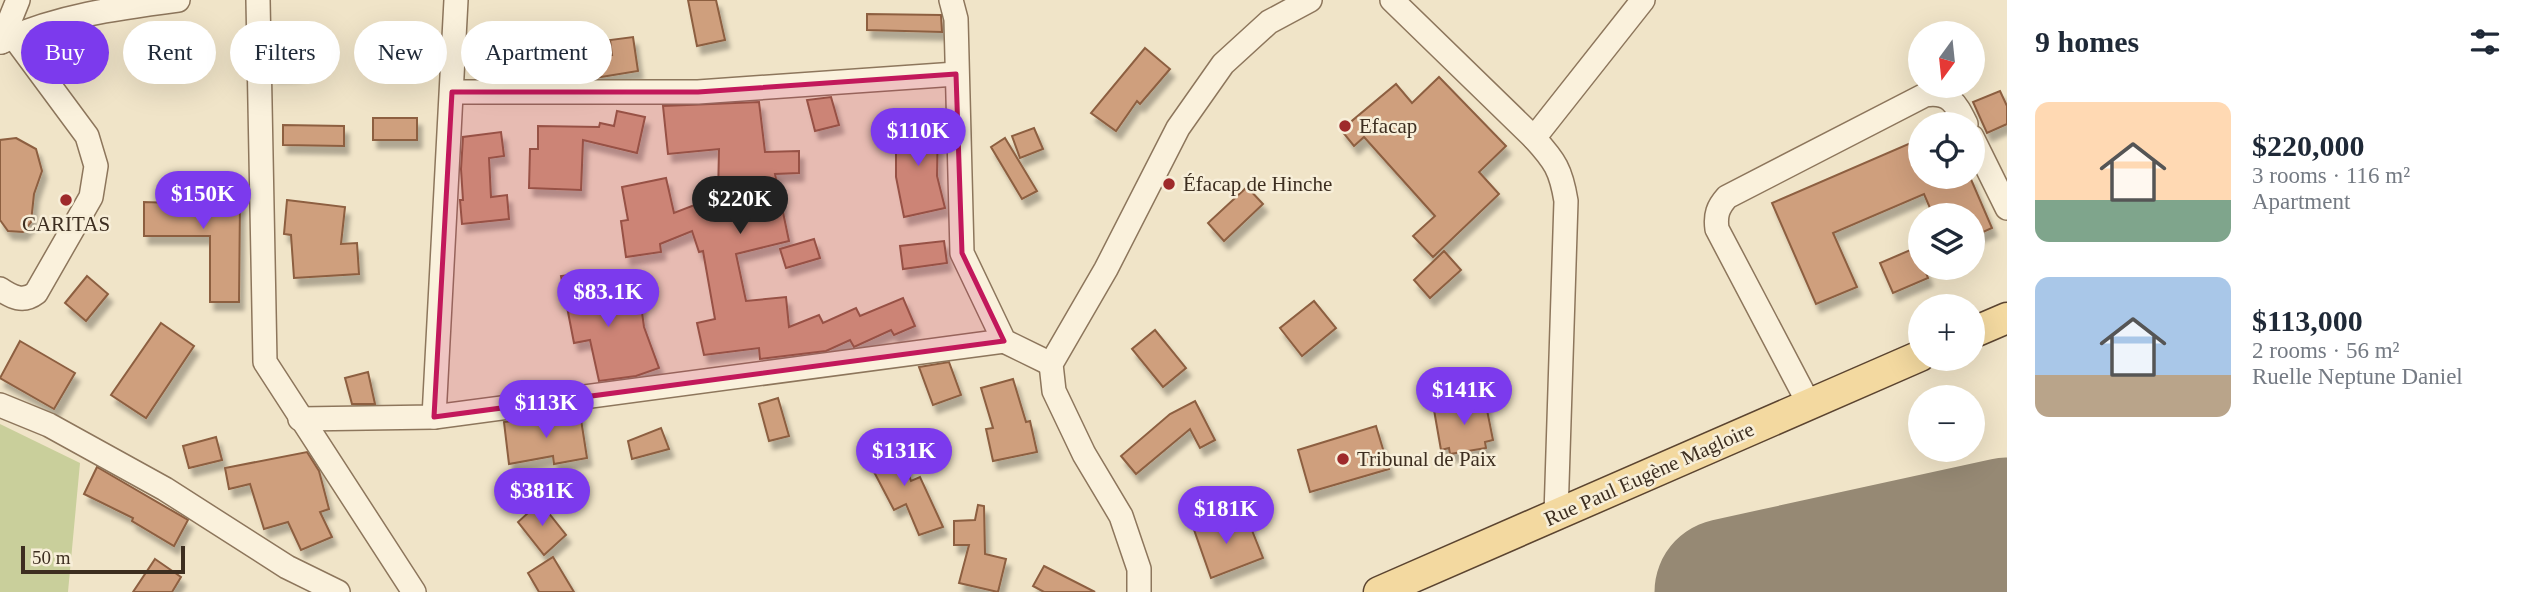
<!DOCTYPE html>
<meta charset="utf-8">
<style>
body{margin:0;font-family:Georgia,serif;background:#f6f6f7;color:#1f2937;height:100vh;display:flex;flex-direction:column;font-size:26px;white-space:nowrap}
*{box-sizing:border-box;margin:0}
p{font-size:23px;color:#747a83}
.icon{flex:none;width:38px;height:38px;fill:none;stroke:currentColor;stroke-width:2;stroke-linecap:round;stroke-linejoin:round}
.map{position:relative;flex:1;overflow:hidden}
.drawer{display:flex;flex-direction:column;background:#fff;width:525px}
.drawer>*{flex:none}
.hud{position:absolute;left:21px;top:21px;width:665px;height:63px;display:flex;gap:14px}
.needle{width:46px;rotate:195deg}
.fabs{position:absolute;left:1908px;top:21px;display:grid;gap:14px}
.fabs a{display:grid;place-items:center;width:77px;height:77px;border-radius:50%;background:#fff;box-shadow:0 7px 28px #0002;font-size:35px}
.scale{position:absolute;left:21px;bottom:18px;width:164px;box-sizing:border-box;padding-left:7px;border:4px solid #3d2e20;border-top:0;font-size:19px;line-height:24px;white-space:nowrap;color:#3d2e20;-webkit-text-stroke:5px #f7eed8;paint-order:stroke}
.price{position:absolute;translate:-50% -60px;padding:0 16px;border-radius:24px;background:#7c3aed;color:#fff;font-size:23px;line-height:46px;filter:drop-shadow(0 2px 4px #0008)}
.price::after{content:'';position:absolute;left:50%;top:42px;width:21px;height:16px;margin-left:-10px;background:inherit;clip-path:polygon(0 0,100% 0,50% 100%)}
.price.current{background:#222;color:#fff}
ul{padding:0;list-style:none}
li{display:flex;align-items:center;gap:21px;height:175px;padding:0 28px}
li span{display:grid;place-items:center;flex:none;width:196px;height:140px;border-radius:14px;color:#555}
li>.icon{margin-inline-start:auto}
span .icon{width:84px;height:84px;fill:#fffc;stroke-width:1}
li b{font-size:30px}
h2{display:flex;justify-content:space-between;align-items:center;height:84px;padding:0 28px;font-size:30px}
.chip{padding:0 24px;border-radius:32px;background:#fff;box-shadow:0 7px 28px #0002;font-size:24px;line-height:63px}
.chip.current{background:#7c3aed;color:#fff}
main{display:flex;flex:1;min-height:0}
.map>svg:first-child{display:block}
</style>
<main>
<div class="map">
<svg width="2007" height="592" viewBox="0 0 2007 592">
<defs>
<filter id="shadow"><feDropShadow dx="4.5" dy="8" stdDeviation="2" flood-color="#0004"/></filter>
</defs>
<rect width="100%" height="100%" fill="#f0e4c8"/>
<polygon fill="#c9cf9b" points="0,424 80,463 68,592 0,592"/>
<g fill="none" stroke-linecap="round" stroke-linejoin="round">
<polyline stroke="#968974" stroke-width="147" points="1728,592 2007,531"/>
</g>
<g fill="#cf9f7d" stroke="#8d5f41" stroke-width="2" filter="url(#shadow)">
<polygon points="688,0 716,0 725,40 697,46"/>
<polygon points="867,14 941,15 942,32 867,30"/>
<polygon points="633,37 638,71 595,78 548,78 544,61 612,55 610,40"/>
<polygon points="1145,48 1170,69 1140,104 1137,101 1116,131 1091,113"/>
<polygon points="295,53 296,73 273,74 273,54"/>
<polygon points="1439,77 1506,146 1479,172 1499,194 1433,257 1413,236 1435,216 1364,137 1354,146 1341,130 1396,84 1412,103"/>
<polygon points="2000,91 2007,106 2007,124 1987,133 1973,102"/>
<polygon points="831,97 839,125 815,131 807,100"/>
<polygon points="759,102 765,152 799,151 799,173 775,174 789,241 736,254 746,301 786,297 789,327 819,315 823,323 856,308 860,316 903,298 915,326 894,335 891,330 854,347 850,340 826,351 760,359 759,348 704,355 697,323 715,319 703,251 699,252 692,231 660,244 661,252 626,257 621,221 628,220 622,187 666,178 674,213 718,196 719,149 668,154 663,106"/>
<polygon points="617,111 645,117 637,153 583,140 581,190 529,188 530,149 538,149 538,126 599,127 600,123 614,126"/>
<rect x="373" y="118" width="44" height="22"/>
<polygon points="896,123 938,123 937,176 945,208 904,217 896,177"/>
<polygon points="283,125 344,126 344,146 283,145"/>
<polygon points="1034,128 1043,149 1020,158 1012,136"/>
<polygon points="501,132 504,156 489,158 491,197 507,195 509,219 462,224 460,200 463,200 461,169 463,137"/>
<polygon points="16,138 36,149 42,171 34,194 31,222 23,232 8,231 0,220 0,140"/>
<polygon points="1005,138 1037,191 1022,199 991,147"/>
<polygon points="1920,139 1920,177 1970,177 1992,228 1972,237 1972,215 1933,215 1924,194 1833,233 1857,287 1816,304 1772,203"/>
<polygon points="179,176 219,183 215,203 240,203 239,302 210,302 210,236 144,236 144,202 174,203"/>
<polygon points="1247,187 1263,204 1224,241 1208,223"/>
<polygon points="287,200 345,207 341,244 357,243 359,274 294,278 291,235 284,234"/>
<polygon points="814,239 820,258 786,268 780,249"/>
<polygon points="944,241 947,263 903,269 900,246"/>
<polygon points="1915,248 1920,259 1920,268 1924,268 1928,278 1893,293 1880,263"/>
<polygon points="1444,251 1461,270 1430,298 1414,280"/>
<polygon points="598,271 603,304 640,298 644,327 659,368 636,376 599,381 590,340 574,343 561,276"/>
<polygon points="87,276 108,294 86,321 65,303"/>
<polygon points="1314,301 1336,328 1302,356 1280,328"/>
<polygon points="161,323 194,346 146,418 111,395"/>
<polygon points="1155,330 1186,368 1163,387 1132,349"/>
<polygon points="20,341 75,373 54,409 0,378"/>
<polygon points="949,362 961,395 933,405 919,367"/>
<polygon points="368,372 375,404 352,404 345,378"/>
<polygon points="1013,379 1026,422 1030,421 1037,452 993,461 986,429 993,428 981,388"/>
<polygon points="778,398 789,436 769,441 759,404"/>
<polygon points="1485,400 1493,440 1485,442 1486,448 1450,454 1449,448 1441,450 1434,410"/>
<polygon points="1195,401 1215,440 1200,448 1190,429 1136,474 1121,456 1170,414"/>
<polygon points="580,413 587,458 554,464 553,456 509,464 504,422 528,419 529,423"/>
<polygon points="1376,426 1389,469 1310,492 1298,450"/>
<polygon points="661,428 669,449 632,459 628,441"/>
<polygon points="216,437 222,460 189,468 183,446"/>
<polygon points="898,442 911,481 920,477 943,527 919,535 906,504 894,510 872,468 867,454"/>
<polygon points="307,452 319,471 329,509 320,512 332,537 301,550 288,522 264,529 250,484 229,489 225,468"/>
<polygon points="97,467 188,520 174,546 132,521 133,518 84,494"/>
<polygon points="540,502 566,535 544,555 518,522"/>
<polygon points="978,505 984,506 985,554 1006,559 998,592 959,583 969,545 954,545 954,521 975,520"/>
<polygon points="1218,514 1225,532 1249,523 1263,558 1211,578 1192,524"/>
<polygon points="553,557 574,592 539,592 528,573"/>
<polygon points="155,559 181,577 172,592 133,592"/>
<polygon points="1044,566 1095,592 1044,592 1033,586"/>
</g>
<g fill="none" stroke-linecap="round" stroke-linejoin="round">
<defs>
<g id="minor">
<polyline points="258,0 265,362 414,592"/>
<polyline points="951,0 956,19 962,253 1004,341 1051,364"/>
<path d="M1392,0L1534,138C1555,161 1561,170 1566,201L1556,515"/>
<path d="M1,42C57,16 117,8 178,0"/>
<polyline points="1,42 18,0"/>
<polyline points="452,92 698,92 956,74"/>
<polyline points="1972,137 2007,208"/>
<polyline points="1534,138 1643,0"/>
<path d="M0,289C12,297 23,303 36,293L91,197L96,166L87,136L13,36"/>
<path d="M1809,404L1717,229C1715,215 1718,207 1727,197L1925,95C1950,91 1956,104 1966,124"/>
<polyline points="0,405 49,425 165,489 287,567 338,592"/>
<polyline points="434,417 456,0"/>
<polyline points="300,419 434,417 1004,341"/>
<polyline points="1139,592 1139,569 1121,516 1084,454 1054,391 1051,364 1106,269 1178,128 1223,64 1269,22 1310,0"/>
</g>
<g id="major">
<polyline points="1972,333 2007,318"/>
<polyline points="1379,592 1920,356"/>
</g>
</defs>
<use href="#minor" stroke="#8d765c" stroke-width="26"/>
<use href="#major" stroke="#5b4430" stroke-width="33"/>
<use href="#minor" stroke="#faf1dc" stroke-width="23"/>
<use href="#major" stroke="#f3d9a0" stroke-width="30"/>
</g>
<path fill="#c2185b" fill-opacity="0.2" stroke="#c2185b" stroke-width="5" stroke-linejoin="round" d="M956,74L962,253L1004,341L434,417L452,92H698Z"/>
<g fill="#9e2a2b" stroke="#f7eed8" stroke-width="2.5">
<circle cx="1345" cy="126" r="7"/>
<circle cx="1169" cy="184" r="7"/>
<circle cx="66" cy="200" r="7"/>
<circle cx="1343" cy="459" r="7"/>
</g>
<g text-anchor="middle" stroke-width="5" stroke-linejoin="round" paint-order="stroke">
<g font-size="21" fill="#3d2e20" stroke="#f7eed8" text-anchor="start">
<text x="1359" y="133">Efacap</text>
<text x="1183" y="191">Éfacap de Hinche</text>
<text x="66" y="231" text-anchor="middle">CARITAS</text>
<text x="1357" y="466">Tribunal de Paix</text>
</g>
<g font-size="21" fill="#3d2e20" stroke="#f7eed8">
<text transform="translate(1649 474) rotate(-24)" y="7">Rue Paul Eugène Magloire</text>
</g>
</g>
</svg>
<div class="fabs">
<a><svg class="needle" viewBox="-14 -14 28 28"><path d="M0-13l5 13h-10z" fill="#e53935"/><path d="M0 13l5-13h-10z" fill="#747a83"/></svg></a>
<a><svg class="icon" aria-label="locate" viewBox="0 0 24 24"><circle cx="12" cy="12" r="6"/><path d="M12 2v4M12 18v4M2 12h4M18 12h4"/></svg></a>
<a><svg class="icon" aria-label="layers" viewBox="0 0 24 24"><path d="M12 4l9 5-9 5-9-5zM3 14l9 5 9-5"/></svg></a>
<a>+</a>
<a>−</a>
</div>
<div class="scale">50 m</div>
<b class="price" style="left:918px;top:168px">$110K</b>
<b class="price" style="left:203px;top:231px">$150K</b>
<b class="price current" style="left:740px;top:236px">$220K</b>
<b class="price" style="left:608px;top:329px">$83.1K</b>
<b class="price" style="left:1464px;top:427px">$141K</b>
<b class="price" style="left:546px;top:440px">$113K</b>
<b class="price" style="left:904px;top:488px">$131K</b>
<b class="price" style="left:542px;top:528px">$381K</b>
<b class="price" style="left:1226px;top:546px">$181K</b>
<div class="hud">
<a class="chip current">Buy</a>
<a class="chip">Rent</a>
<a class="chip">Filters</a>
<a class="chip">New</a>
<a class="chip">Apartment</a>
</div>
</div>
<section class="drawer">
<h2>9 homes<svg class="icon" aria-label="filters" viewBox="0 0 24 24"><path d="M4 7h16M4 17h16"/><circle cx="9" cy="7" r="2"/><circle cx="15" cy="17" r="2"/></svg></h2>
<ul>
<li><span style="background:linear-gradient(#ffd9b3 70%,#7fa58c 0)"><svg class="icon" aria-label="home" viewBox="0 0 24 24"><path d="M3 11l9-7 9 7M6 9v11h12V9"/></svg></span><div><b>$220,000</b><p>3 rooms · 116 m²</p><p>Apartment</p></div></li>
<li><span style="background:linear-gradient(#a9c7e8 70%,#b9a48a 0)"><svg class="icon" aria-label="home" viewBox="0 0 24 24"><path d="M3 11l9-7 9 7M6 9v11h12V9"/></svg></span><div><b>$113,000</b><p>2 rooms · 56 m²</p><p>Ruelle Neptune Daniel</p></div></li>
</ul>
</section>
</main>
